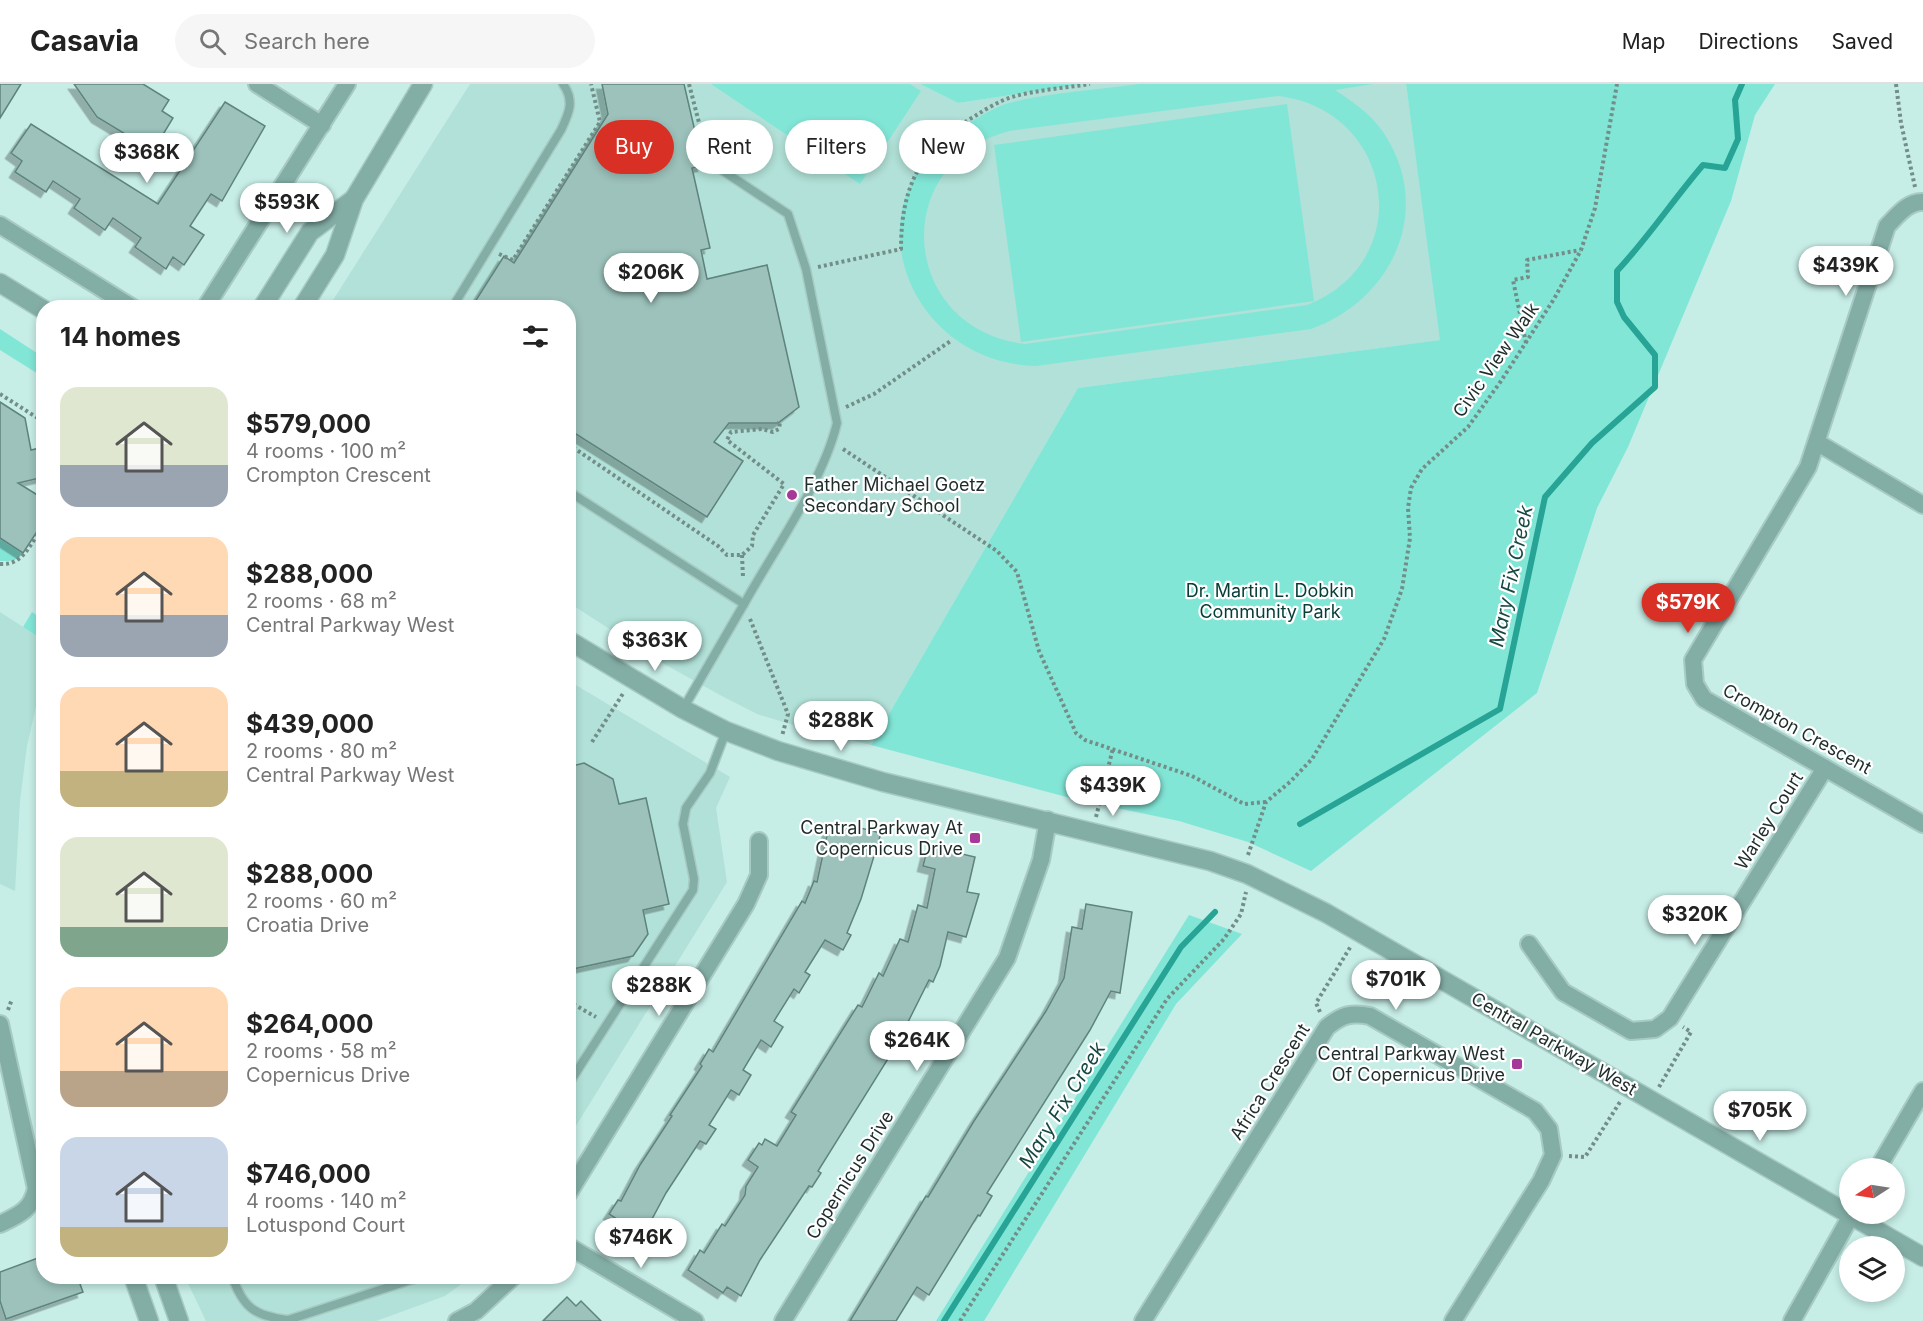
<!DOCTYPE html>
<meta charset="utf-8">
<style>
body{margin:0;font-family:Inter,sans-serif;background:#f6f6f6;color:#222;height:100vh;display:flex;flex-direction:column;font-size:22px;white-space:nowrap}
*{box-sizing:border-box;margin:0}
p{font-size:20px;color:#767676}
.icon{flex:none;width:33px;height:33px;fill:none;stroke:currentColor;stroke-width:2;stroke-linecap:round;stroke-linejoin:round}
.map{position:relative;flex:1;overflow:hidden}
.panel{position:absolute;left:36px;top:216px;width:540px;height:984px;display:flex;flex-direction:column;background:#fff;border-radius:24px;box-shadow:0 3px 9px #0003}
.panel>*{flex:none}
.guide{position:absolute;left:594px;top:36px;width:570px;height:54px;display:flex;gap:12px}
.needle{width:39px;rotate:258deg}
.buttons{position:absolute;left:1839px;top:1074px;display:grid;gap:12px}
.buttons a{display:grid;place-items:center;width:66px;height:66px;border-radius:50%;background:#fff;box-shadow:0 3px 9px #0003;font-size:30px}
.price{position:absolute;translate:-50% -51px;padding:0 14px;border-radius:21px;background:#fff;color:#222;font-size:20px;line-height:39px;filter:drop-shadow(0 2px 3px #0008)}
.price::after{content:'';position:absolute;left:50%;top:36px;width:18px;height:14px;margin-left:-9px;background:inherit;clip-path:polygon(0 0,100% 0,50% 100%)}
.price.on{background:#d93025;color:#fff}
ul{padding:0;list-style:none}
li{display:flex;align-items:center;gap:18px;height:150px;padding:0 24px}
li span{display:grid;place-items:center;flex:none;width:168px;height:120px;border-radius:18px;color:#555}
li>.icon{margin-inline-start:auto}
span .icon{width:72px;height:72px;fill:#fffc;stroke-width:1}
li b{font-size:26px}
h2{display:flex;justify-content:space-between;align-items:center;height:72px;padding:0 24px;font-size:26px}
.chip{padding:0 21px;border-radius:27px;background:#fff;box-shadow:0 3px 9px #0003;font-size:21px;line-height:54px}
.chip.on{background:#d93025;color:#fff}
header{display:flex;align-items:center;gap:36px;box-sizing:border-box;height:84px;padding:0 30px;background:#fff;border-bottom:2px solid #e0e0e0}
header strong{font-size:28px}
nav{display:flex;gap:33px;margin-inline-start:auto;font-size:21px}
.search{width:420px;height:54px;background:#f6f6f6;display:flex;align-items:center;gap:15px;box-sizing:border-box;padding:0 21px;border-radius:33px;color:#767676;font-size:22px}
.map>svg:first-child{display:block}
</style>
<header>
<strong>Casavia</strong>
<div class="search"><svg class="icon" aria-label="search" viewBox="0 0 24 24"><circle cx="10" cy="10" r="6"/><path d="M15 15l6 6"/></svg>Search here</div>
<nav><a>Map</a><a>Directions</a><a>Saved</a></nav>
</header>
<div class="map">
<svg width="1923" height="1237" viewBox="0 0 1923 1237">
<defs>
<filter id="shadow"><feDropShadow dx="-5.5" dy="5.5" stdDeviation="0" flood-color="#0004"/></filter>
</defs>
<rect width="100%" height="100%" fill="#c6ede6"/>
<g fill="#b1e1d8">
<polygon points="470,0 920,0 958,19 1085,0 1406,0 1441,256 1078,304 871,661 803,644 757,630 720,611 666,581 569,519 568,224 328,224"/>
<polygon points="0,528 43,556 43,604 37,618 27,662 20,717 15,807 0,800"/>
<polygon points="569,597 730,693 716,724 727,798 569,1053"/>
<polygon points="185,1193 471,1193 445,1212 376,1237 206,1237"/>
</g>
<g fill="#82e6d7" fill-rule="evenodd">
<polygon points="711,0 910,0 921,7 860,100"/>
<polygon points="920,0 1085,0 958,19"/>
<path d="M1139,0H1373L1335,6C1353,18 1370,29 1383,48C1435,124 1393,216 1311,245L1036,282C911,279 848,127 953,50C969,39 994,22 1013,18C1054,8 1098,6 1139,0ZM1278,12C1395,26 1418,178 1307,221L1025,260C899,245 888,79 1009,47Z"/>
<polygon points="1406,0 1775,0 1755,31 1731,117 1628,363 1597,424 1537,609 1311,787 1248,758 1179,737 1074,715 871,661 1078,304 1440,256"/>
<polygon points="1287,20 1314,217 1021,258 994,61"/>
<polygon points="0,245 43,273 43,293 0,266"/>
<path d="M0,454L23,469C17,478 10,477 0,477Z"/>
<polygon points="32,528 43,536 43,556 23,543"/>
<polygon points="1189,831 1242,850 1176,920 984,1237 936,1237"/>
</g>
<g fill="none" stroke-linecap="round" stroke-linejoin="round">
<g stroke="#27a495" stroke-width="6">
<path d="M1300,740L1500,625L1545,413L1592,359L1655,303V271L1624,233L1617,218V187C1648,154 1673,116 1703,81L1725,84L1738,55L1735,16L1742,0"/>
<polyline points="944,1237 1181,863 1215,828"/>
</g>
</g>
<g fill="#9cc2bb" stroke="#5f837d" stroke-width="1.5" filter="url(#shadow)">
<polygon points="0,0 21,0 0,34"/>
<polygon points="74,0 143,0 169,16 162,27 173,34 153,67 97,33"/>
<polygon points="602,0 684,0 703,82 692,84 710,164 701,166 707,195 767,181 799,323 778,339 729,339 714,358 743,377 707,433 568,345 568,224 471,224 504,172 514,179 608,30"/>
<polygon points="225,18 265,42 222,117 211,110 190,142 204,151 184,181 173,173 166,185 135,163 141,154 113,134 105,146 74,124 80,115 53,97 46,108 15,88 22,77 11,69 31,40 158,120"/>
<polygon points="0,318 25,334 31,366 44,363 44,393 18,399 44,415 44,437 23,469 0,454"/>
<polygon points="584,679 613,695 619,720 646,714 669,820 643,826 648,850 633,872 568,886 568,683"/>
<polygon points="848,741 881,749 861,815 847,849 851,851 843,866 825,856 805,888 810,891 799,909 794,905 774,937 783,943 771,963 761,956 743,986 751,991 739,1011 731,1006 709,1041 716,1045 706,1060 700,1057 666,1109 651,1137 660,1142 648,1161 620,1144 623,1139 609,1130 618,1116 621,1117 640,1081 672,1032 670,1031 702,982 700,980 709,965 713,968 802,817 805,819 814,797 817,798 829,742 847,746"/>
<polygon points="928,762 975,773 967,808 979,810 966,853 948,848 940,882 933,898 929,896 896,962 818,1087 821,1089 812,1103 809,1102 760,1176 741,1212 727,1203 723,1209 688,1186 700,1166 704,1169 722,1140 725,1142 745,1111 746,1102 758,1083 748,1076 759,1059 762,1061 765,1055 777,1062 796,1031 791,1028 858,921 862,923 879,889 883,892 900,855 908,858 918,821 927,824 935,785 923,782"/>
<polygon points="1086,820 1132,828 1120,909 1111,907 1090,946 987,1109 992,1112 980,1132 978,1131 929,1211 917,1203 896,1237 850,1237 926,1112 928,1113 974,1037 1046,927 1064,894 1072,843 1082,845"/>
<polygon points="38,1174 44,1192 77,1192 83,1208 6,1235 0,1217 0,1188"/>
<polygon points="567,1213 576,1222 581,1217 601,1237 543,1237"/>
</g>
<g fill="none" stroke-linecap="round" stroke-linejoin="round">
<defs>
<g id="service">
<path d="M708,77L788,130L806,185L837,339C823,398 774,466 744,520"/>
<path d="M452,224L561,46C569,29 575,17 563,0"/>
<polyline points="568,407 744,520 683,625"/>
<polyline points="568,1001 693,806 694,795 683,740 686,724 710,689 726,647"/>
<path d="M232,1192C243,1224 255,1232 288,1236L423,1192"/>
</g>
<g id="minor">
<polyline points="257,0 322,41"/>
<path d="M1923,118C1908,117 1897,132 1887,142L1808,383L1693,576L1695,600L1704,615L1923,740"/>
<polyline points="0,141 133,224"/>
<polyline points="205,224 347,0"/>
<polyline points="1818,359 1923,421"/>
<polyline points="1529,860 1563,908 1631,947 1655,945 1670,934 1825,684"/>
<path d="M0,940L36,1104C32,1126 19,1131 0,1140"/>
<polyline points="1878,1084 1923,1007"/>
<polyline points="568,1110 746,820 759,791 759,757"/>
<polyline points="568,1162 695,1237"/>
<polyline points="457,1237 476,1227 514,1192"/>
<polyline points="783,1237 1007,874 1041,776 1048,736"/>
<path d="M1143,1237L1327,943C1342,931 1351,928 1370,932L1535,1027L1549,1045L1553,1071L1541,1097L1453,1237"/>
<polyline points="1792,1237 1852,1130"/>
</g>
<g id="tertiary">
<polyline points="0,199 44,226"/>
<polyline points="262,224 310,148 354,115"/>
<polyline points="302,224 335,171 354,115 423,0"/>
<polyline points="568,556 683,625 726,647 778,667 883,698 1210,777 1247,790 1326,829 1923,1173"/>
<polyline points="133,1192 149,1237"/>
<polyline points="163,1192 179,1237"/>
</g>
</defs>
<use href="#service" stroke="#a8cac4" stroke-width="11"/>
<use href="#minor" stroke="#a8cac4" stroke-width="20"/>
<use href="#tertiary" stroke="#a8cac4" stroke-width="21"/>
<g stroke="#738e89" stroke-width="4" stroke-dasharray="3 3" stroke-linecap="butt">
<polyline points="689,0 706,66"/>
<polyline points="1896,0 1901,39 1915,103"/>
<polyline points="499,170 513,176 600,38 591,0"/>
<path d="M818,183L901,165C901,103 920,64 975,32C986,25 999,17 1012,13C1036,6 1064,4 1090,0"/>
<polyline points="1526,259 1513,196 1528,193 1527,176 1580,166"/>
<polyline points="0,310 44,338"/>
<polyline points="846,323 874,310 952,256"/>
<polyline points="568,360 718,462 727,471 742,471 752,462 753,451 784,400 727,356 731,348 762,345 773,348 779,345 780,338 778,339"/>
<polyline points="843,365 997,467 1017,488 1039,567 1076,649 1085,656 1192,692 1244,720 1266,718"/>
<polyline points="742,471 743,493"/>
<path d="M0,480C24,482 32,457 44,439"/>
<polyline points="750,535 788,630 782,652"/>
<polyline points="592,658 624,608"/>
<polyline points="1096,733 1113,664"/>
<polyline points="1248,771 1266,718 1290,698 1312,675 1384,555 1402,505 1410,454 1408,424 1411,404 1422,385 1468,343 1501,297 1554,215 1581,166 1595,124 1617,0"/>
<polyline points="568,917 596,933"/>
<polyline points="8,926 12,915"/>
<polyline points="1320,928 1316,919 1351,862"/>
<polyline points="1659,1003 1691,948 1683,943"/>
<polyline points="1569,1072 1585,1073 1620,1018"/>
<polyline points="960,1237 1167,915 1224,855 1241,830 1246,808"/>
</g>
<use href="#service" stroke="#83aea6" stroke-width="8"/>
<use href="#minor" stroke="#83aea6" stroke-width="16"/>
<use href="#tertiary" stroke="#83aea6" stroke-width="18"/>
</g>
<g fill="#a63998" stroke="#fff" stroke-width="2">
<circle cx="792" cy="411" r="6"/>
<rect x="969" y="748" width="12" height="12" rx="3"/>
<rect x="1511" y="974" width="12" height="12" rx="3"/>
</g>
<g text-anchor="middle" stroke-width="4.5" stroke-linejoin="round" paint-order="stroke">
<g font-size="18" fill="#1e2d2b" stroke="#fff">
<text transform="translate(1496 276) rotate(-55)" y="6">Civic View Walk</text>
<text transform="translate(1797 645) rotate(29)" y="6">Crompton Crescent</text>
<text transform="translate(1769 737) rotate(-58)" y="6">Warley Court</text>
<text transform="translate(1554 960) rotate(30)" y="6">Central Parkway West</text>
<text transform="translate(1270 998) rotate(-58)" y="6">Africa Crescent</text>
<text transform="translate(850 1091) rotate(-58)" y="6">Copernicus Drive</text>
</g>
<g font-size="18" fill="#1e2d2b" stroke="#fff" text-anchor="end">
<text x="804" y="407" text-anchor="start">Father Michael Goetz<tspan x="804" dy="21">Secondary School</tspan></text>
<text x="963" y="750">Central Parkway At<tspan x="963" dy="21">Copernicus Drive</tspan></text>
<text x="1505" y="976">Central Parkway West<tspan x="1505" dy="21">Of Copernicus Drive</tspan></text>
</g>
<g font-size="18" fill="#063d37" stroke="#fff">
<text x="1270" y="513">Dr. Martin L. Dobkin<tspan x="1270" dy="21">Community Park</tspan></text>
</g>
<g font-size="20" font-style="italic" fill="#174943" stroke="#fff">
<text transform="translate(1511 492) rotate(-78)" y="7">Mary Fix Creek</text>
<text transform="translate(1062 1021) rotate(-58)" y="7">Mary Fix Creek</text>
</g>
</g>
</svg>
<div class="buttons">
<a><svg class="needle" viewBox="-14 -14 28 28"><path d="M0-13l5 13h-10z" fill="#e53935"/><path d="M0 13l5-13h-10z" fill="#767676"/></svg></a>
<a><svg class="icon" aria-label="layers" viewBox="0 0 24 24"><path d="M12 4l9 5-9 5-9-5zM3 14l9 5 9-5"/></svg></a>
</div>
<b class="price" style="left:147px;top:100px">$368K</b>
<b class="price" style="left:287px;top:150px">$593K</b>
<b class="price" style="left:1846px;top:213px">$439K</b>
<b class="price" style="left:651px;top:220px">$206K</b>
<b class="price on" style="left:1688px;top:550px">$579K</b>
<b class="price" style="left:655px;top:588px">$363K</b>
<b class="price" style="left:841px;top:668px">$288K</b>
<b class="price" style="left:1113px;top:733px">$439K</b>
<b class="price" style="left:1695px;top:862px">$320K</b>
<b class="price" style="left:1396px;top:927px">$701K</b>
<b class="price" style="left:659px;top:933px">$288K</b>
<b class="price" style="left:917px;top:988px">$264K</b>
<b class="price" style="left:1760px;top:1058px">$705K</b>
<b class="price" style="left:641px;top:1185px">$746K</b>
<div class="guide">
<a class="chip on">Buy</a>
<a class="chip">Rent</a>
<a class="chip">Filters</a>
<a class="chip">New</a>
</div>
<section class="panel">
<h2>14 homes<svg class="icon" aria-label="filters" viewBox="0 0 24 24"><path d="M4 7h16M4 17h16"/><circle cx="9" cy="7" r="2"/><circle cx="15" cy="17" r="2"/></svg></h2>
<ul>
<li><span style="background:linear-gradient(#dfe7d0 65%,#9aa5b1 0)"><svg class="icon" aria-label="home" viewBox="0 0 24 24"><path d="M3 11l9-7 9 7M6 9v11h12V9"/></svg></span><div><b>$579,000</b><p>4 rooms · 100 m²</p><p>Crompton Crescent</p></div></li>
<li><span style="background:linear-gradient(#ffd9b3 65%,#9aa5b1 0)"><svg class="icon" aria-label="home" viewBox="0 0 24 24"><path d="M3 11l9-7 9 7M6 9v11h12V9"/></svg></span><div><b>$288,000</b><p>2 rooms · 68 m²</p><p>Central Parkway West</p></div></li>
<li><span style="background:linear-gradient(#ffd9b3 70%,#c2b280 0)"><svg class="icon" aria-label="home" viewBox="0 0 24 24"><path d="M3 11l9-7 9 7M6 9v11h12V9"/></svg></span><div><b>$439,000</b><p>2 rooms · 80 m²</p><p>Central Parkway West</p></div></li>
<li><span style="background:linear-gradient(#dfe7d0 75%,#7fa58c 0)"><svg class="icon" aria-label="home" viewBox="0 0 24 24"><path d="M3 11l9-7 9 7M6 9v11h12V9"/></svg></span><div><b>$288,000</b><p>2 rooms · 60 m²</p><p>Croatia Drive</p></div></li>
<li><span style="background:linear-gradient(#ffd9b3 70%,#b9a48a 0)"><svg class="icon" aria-label="home" viewBox="0 0 24 24"><path d="M3 11l9-7 9 7M6 9v11h12V9"/></svg></span><div><b>$264,000</b><p>2 rooms · 58 m²</p><p>Copernicus Drive</p></div></li>
<li><span style="background:linear-gradient(#c9d6e8 75%,#c2b280 0)"><svg class="icon" aria-label="home" viewBox="0 0 24 24"><path d="M3 11l9-7 9 7M6 9v11h12V9"/></svg></span><div><b>$746,000</b><p>4 rooms · 140 m²</p><p>Lotuspond Court</p></div></li>
</ul>
</section>
</div>
